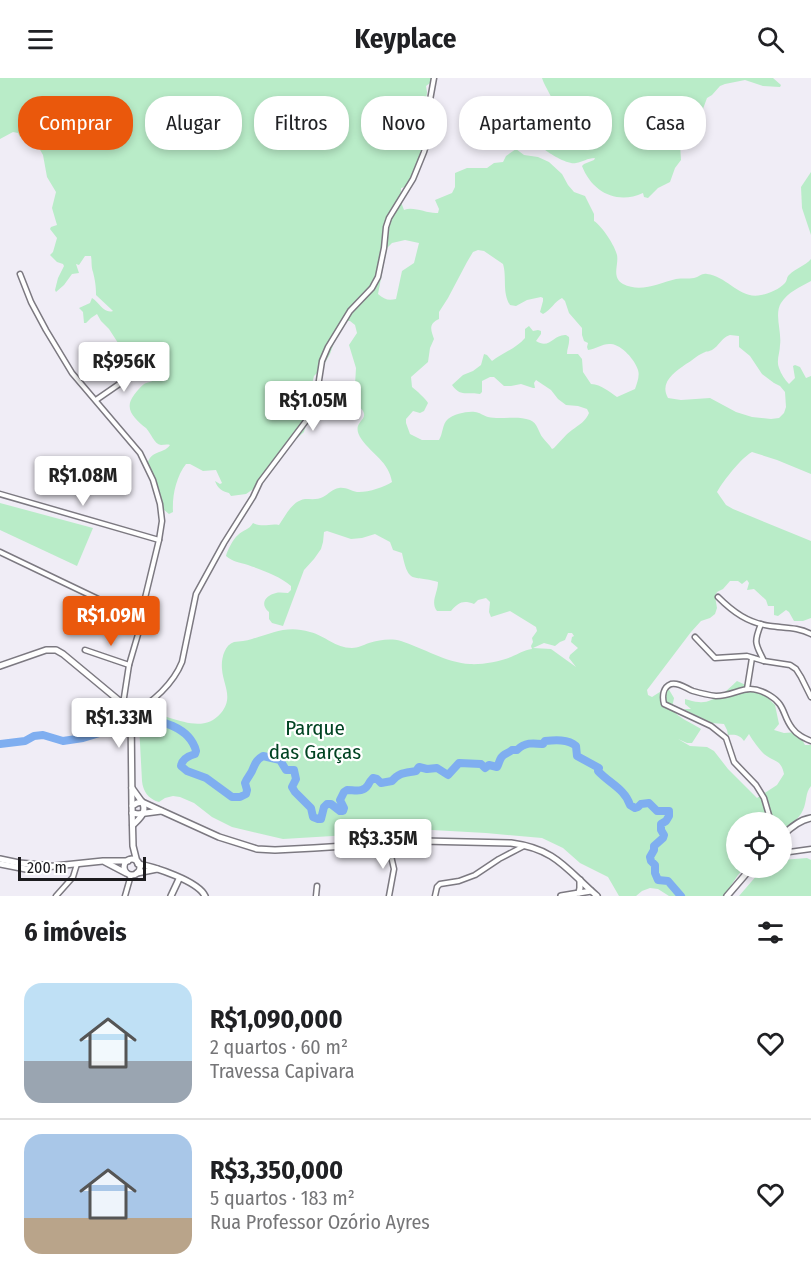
<!DOCTYPE html>
<html lang="pt">
<meta charset="utf-8">
<style>
body{margin:0;font-family:"Fira Sans Condensed",sans-serif;background:#f2f2f2;color:#202124;height:100vh;display:flex;flex-direction:column;font-size:22px;white-space:nowrap}
*{box-sizing:border-box;margin:0}
p{font-size:20px;color:#757577}
.icon{flex:none;width:33px;height:33px;fill:none;stroke:currentColor;stroke-width:2;stroke-linecap:round;stroke-linejoin:round}
.map{position:relative;height:818px;overflow:hidden}
.side{display:flex;flex-direction:column;background:#fff;flex:1}
.side>*{flex:none}
.top-card{position:absolute;left:18px;top:18px;width:776px;height:54px;display:flex;gap:12px}
.controls{position:absolute;left:726px;top:734px;display:grid;gap:12px}
.controls a{display:grid;place-items:center;width:66px;height:66px;border-radius:50%;background:#fff;box-shadow:0 3px 9px #0003;font-size:30px}
.scale{position:absolute;left:18px;bottom:15px;width:128px;box-sizing:border-box;padding-left:6px;border:3px solid #1c1b1e;border-top:0;font-size:16px;line-height:21px;white-space:nowrap;color:#1c1b1e;-webkit-text-stroke:4px #fff;paint-order:stroke}
.price{position:absolute;translate:-50% -51px;padding:0 14px;border-radius:6px;background:#fff;color:#222;font-size:20px;line-height:39px;filter:drop-shadow(0 2px 3px #0008)}
.price::after{content:'';position:absolute;left:50%;top:36px;width:18px;height:14px;margin-left:-9px;background:inherit;clip-path:polygon(0 0,100% 0,50% 100%)}
.price.on{background:#ea580c;color:#fff}
ul{padding:0;list-style:none}
li{display:flex;align-items:center;gap:18px;height:150px;padding:0 24px}
li+li{border-top:2px solid #e0e0e0}
li span{display:grid;place-items:center;flex:none;width:168px;height:120px;border-radius:18px;color:#555}
li>.icon{margin-inline-start:auto}
span .icon{width:72px;height:72px;fill:#fffc;stroke-width:1}
li b{font-size:26px}
h2{display:flex;justify-content:space-between;align-items:center;height:72px;padding:0 24px;font-size:26px}
.tag{padding:0 21px;border-radius:24px;background:#fff;box-shadow:0 3px 9px #0003;font-size:21px;line-height:54px}
.tag.on{background:#ea580c;color:#fff}
header{display:flex;justify-content:space-between;align-items:center;height:78px;padding:0 24px;background:#fff;font-size:27px;font-weight:700}
.map>svg:first-child{display:block}
</style>
<header><svg class="icon" aria-label="menu" viewBox="0 0 24 24"><path d="M4 6h16M4 12h16M4 18h16"/></svg>Keyplace<svg class="icon" aria-label="search" viewBox="0 0 24 24"><circle cx="10" cy="10" r="6"/><path d="M15 15l6 6"/></svg></header>
<div class="map">
<svg width="811" height="818" viewBox="0 0 811 818">
<rect width="100%" height="100%" fill="#f0edf6"/>
<g fill="#b9ecc8" fill-rule="evenodd">
<path d="M0,0H436L435,8H434L430,5L426,8L427,14L423,47L421,73L410,110L405,109L401,110V124L404,132C414,128 427,136 438,135L439,131L435,122L452,115L455,109V95L467,90H487L494,85L503,84L506,78L516,71L524,77L538,79L549,84L562,96L568,107L574,114L585,118L594,136V143C602,148 615,168 617,177C619,187 611,199 623,206C641,215 659,205 676,201C682,200 688,201 694,200C699,199 702,195 707,196C727,198 740,222 761,217C768,216 780,211 785,205C788,201 786,200 789,197C796,190 805,188 811,181V203C800,209 788,214 781,225C774,236 782,254 780,267C780,275 776,282 779,290C781,296 785,302 789,306L795,300L793,288L795,287L800,289L806,300L811,298V396L777,382L752,374C741,380 724,402 717,414L726,427L733,431L811,463V540L803,543H794L789,534L786,532L778,538L774,537V528H768L766,522L754,511L747,512L749,505L747,502L742,506L738,503H730L723,511L717,514L715,518L717,530L715,536L710,540L701,543L691,554L647,612L648,617L652,619L666,610H668L674,620C674,621 672,629 672,630C674,638 694,646 701,651L692,665H687L678,661L690,668L707,669L714,673L728,691L757,720L777,707L784,696C781,681 774,684 764,676C759,671 753,663 749,656L744,663C740,657 735,656 728,657L727,652L724,646L712,645L685,632L684,631H691L685,626V621C690,622 694,624 699,624C712,626 728,612 737,603L761,614L769,621L775,627L779,646L774,652L784,655L798,654L805,667H811V708C805,715 807,724 803,732C799,742 788,747 782,755V744H736V789H745L738,797L724,818H669L658,811L650,810L642,813L636,818H619L608,799L580,785L563,770L542,760L486,755L432,752L283,761L232,749L212,739L194,725L180,719L173,718L165,720L159,724C148,721 143,713 142,703L139,646L143,638C151,638 162,637 170,640C187,645 207,652 221,635C234,619 223,607 222,591C221,582 224,567 234,564C240,563 246,563 252,561C273,555 287,547 310,554C326,558 335,570 352,570C358,570 363,567 369,565C380,562 390,560 401,563C423,570 447,585 470,586C481,587 501,583 511,579C518,576 524,572 532,571L531,568L533,564L532,560L537,553L536,549L510,533L491,539L489,534L490,524L486,520L478,522L474,526C463,522 459,524 451,533H437C430,524 438,515 438,504C412,496 409,508 402,475L393,472L390,464L375,456L362,460L351,461L327,453L324,454L323,464L321,471L314,481L304,492L283,548L272,545L269,541V534C259,526 266,517 276,515C280,514 284,515 288,515L291,512V508C280,498 262,492 248,487C239,484 233,484 226,478C227,473 233,461 238,457C243,452 249,452 253,445C264,450 270,445 279,447C286,437 292,423 305,421C311,421 318,422 323,419C329,416 332,411 339,410C346,409 351,413 357,414C366,415 385,409 392,404C389,384 372,376 362,362C349,344 369,343 363,333C362,331 359,329 357,326L358,315L355,307L356,290L349,267L357,255L355,247L350,243H347L337,256L330,276L322,290L314,298L311,310L309,327L302,342L308,340L304,354L287,369L258,408L246,416L231,418L229,415C222,413 218,411 215,403L220,406L222,405L216,392L203,393L190,386H186C176,399 172,418 173,434L169,436L163,431L147,387C151,371 163,377 170,367C167,366 164,367 161,367C154,366 151,355 146,350C135,341 123,331 134,317C137,313 140,309 144,306C148,304 153,304 156,300C164,288 150,274 139,274L132,283L129,282L109,251L101,243L97,236L91,240L86,245H84L83,234L79,230L90,225L92,220C100,225 104,236 113,233L96,217C96,208 95,202 93,194C91,189 92,183 91,178H85L79,187L76,186L79,195L72,196L64,207L56,214L55,212L58,200L64,188L63,186L57,184L50,177L53,174L57,160L50,151L51,149L57,147L52,130L56,114L47,99L43,77L39,70L34,66L32,60L25,57L20,59L18,55L13,54L0,61ZM405,162L419,165L414,185L402,193L396,221C388,223 384,221 378,216L387,170L392,165ZM478,172L484,173L503,186C507,199 502,215 510,227L516,228L527,222L541,219L543,220V223L540,234L543,236C551,232 555,223 562,220L565,223L569,235L582,250V257L584,263L588,265L587,269L588,272C596,271 603,265 611,266C622,267 635,282 638,292C640,298 637,305 635,311L617,319C608,313 602,307 591,306L583,294L582,281L578,276H567C567,270 570,266 569,259L566,257C553,256 550,272 536,263L541,256V253L538,252L533,253L529,248L525,251V260C517,270 502,275 492,283L487,277L484,276L481,287L473,293L463,297L452,307C461,320 468,313 480,316L482,314V303L490,299H494L504,308H511L521,306L533,310H535L534,305L536,302L551,312L558,321L566,327L578,328L587,331L589,335C586,343 579,347 572,352C565,357 560,364 554,370L552,371C549,366 546,364 543,360C538,354 538,345 530,342C517,337 501,342 488,339C484,338 479,334 475,334C467,333 454,336 448,341C442,346 443,356 439,362H422L410,356L406,345V341L413,333L420,335L424,333L428,325C426,321 416,312 412,309L411,299L428,284L430,270L434,261C431,252 428,246 439,241V234L448,220L467,184L473,174ZM730,257L739,258V269L750,278L762,296L774,305L780,308L785,314L786,329L784,335L779,340L771,341L752,339L736,334L710,320L681,322L668,320C659,304 675,294 686,286C692,283 696,278 703,275C709,272 705,275 712,272C719,268 721,260 730,257ZM568,555H572L574,558L572,559L571,564L578,570L570,577L569,580L576,589L551,571L533,570L544,565L555,568L560,564L565,562Z"/>
<path d="M542,0H773L781,7L780,9L763,8L745,2L725,6L720,8L712,17L707,20L700,39L701,42L697,47V59H695L694,54L690,53L680,66L681,82L675,90L670,104L658,110L648,120L644,119L643,115C617,127 592,114 582,88L584,86L594,82L595,80C587,80 583,84 576,85C568,87 550,76 544,71C539,57 557,45 555,31C554,20 545,10 542,0Z"/>
<polygon points="811,94 811,157 802,130 801,109"/>
<polygon points="0,425 93,450 77,488 0,452"/>
<polygon points="807,780 811,782 811,818 739,818 764,789 782,789 782,782"/>
</g>
<g fill="none" stroke-linecap="round" stroke-linejoin="round">
<g stroke="#7faef0" stroke-width="8">
<path d="M138,641C159,641 190,649 196,673L195,676C188,678 182,681 181,688L187,693L206,700L232,719H240L246,716L247,712L245,705C247,700 250,697 252,693C255,686 256,682 263,678L280,682L286,692H294L296,701L292,709L295,714L311,730L313,739L318,741H321L324,729L327,726H331L340,733H343L344,730L340,722L344,714L347,712C355,712 363,715 368,707C369,705 371,702 373,700L377,701L381,705L392,703C399,694 406,695 416,693L419,689L427,691L437,690L448,697L459,685L481,686L485,690L489,687L497,689C499,686 499,683 501,680C503,676 509,675 512,672H517C525,664 533,665 543,666L545,663C555,662 568,661 576,668L577,678L599,690L598,693C609,705 625,711 630,727L635,730L638,729L641,726L649,725L657,733H669V738L666,743L661,746V752L664,757L663,760L654,768V772L650,779L651,783L655,787V795L658,802L668,803L681,818"/>
<polyline points="0,666 25,663 34,658 43,657 63,663 83,660 103,654 124,643"/>
</g>
<defs>
<g id="street">
<polyline points="20,196 31,224 46,252 72,295 140,375 153,402 160,426 162,443 159,462 145,520 139,553 129,587 123,626"/>
<polyline points="96,322 141,291"/>
<polyline points="0,416 159,462"/>
<polyline points="0,474 142,542"/>
<path d="M718,519C733,534 748,545 770,548C784,550 798,549 811,556"/>
<path d="M761,546C753,566 756,566 764,583"/>
<polyline points="695,559 715,580 747,578 764,583 790,587 796,591 801,599 811,619"/>
<polyline points="85,572 129,587"/>
<polyline points="747,611 752,580"/>
<path d="M131,634C152,627 174,604 182,584L196,516L224,465L253,419L260,404L309,339L317,315L322,283L328,269L350,233L372,210L378,199L384,170L386,149L389,140L413,101L424,74L428,61L430,22L434,0"/>
<path d="M771,744L764,720L756,707L734,684L726,660L711,648L664,626C662,618 663,609 671,606C679,604 687,611 693,613C700,615 708,617 716,618C738,618 745,603 769,617C786,627 782,637 792,650C797,657 804,660 811,663"/>
<polyline points="388,765 394,791 389,818"/>
<polyline points="782,775 811,771"/>
<polyline points="56,818 73,799 77,786"/>
<polyline points="125,818 131,797"/>
<polyline points="316,818 317,808"/>
<polyline points="435,818 437,809 440,806 459,803 475,797 499,781 524,768"/>
</g>
<g id="secondary">
<polyline points="0,588 46,572 56,572 63,576 128,630 131,634 132,728"/>
<polyline points="132,710 142,724"/>
<path d="M782,758C790,750 799,742 811,740"/>
<path d="M138,786C155,789 198,803 205,818"/>
<polyline points="137,795 157,791"/>
<polyline points="171,818 179,801"/>
<polyline points="561,818 591,813"/>
<polyline points="727,818 752,789"/>
</g>
<g id="primary">
<polyline points="132,735 138,736 161,733"/>
<path d="M133,747C139,741 148,734 142,724"/>
<polyline points="0,781 19,785 42,787"/>
<circle cx="132" cy="789" r="8"/>
<polyline points="105,784 126,795"/>
<path d="M137,784L133,768L132,728L137,725L142,724L219,759L257,771L275,772L314,770L423,763L511,765C556,771 566,791 597,818"/>
<polyline points="0,786 26,791 103,783 128,783"/>
<polyline points="579,815 580,810 580,802"/>
</g>
</defs>
<use href="#street" stroke="#7c7981" stroke-width="7"/>
<use href="#secondary" stroke="#7c7981" stroke-width="8"/>
<use href="#primary" stroke="#7c7981" stroke-width="8"/>
<use href="#street" stroke="#fff" stroke-width="4"/>
<use href="#secondary" stroke="#fff" stroke-width="5"/>
<use href="#primary" stroke="#fff" stroke-width="5"/>
</g>
<g text-anchor="middle" stroke-width="4.5" stroke-linejoin="round" paint-order="stroke">
<g font-size="21" fill="#014322" stroke="#fff">
<text x="315" y="657">Parque<tspan x="315" dy="24">das Garças</tspan></text>
</g>
</g>
</svg>
<div class="controls">
<a><svg class="icon" aria-label="locate" viewBox="0 0 24 24"><circle cx="12" cy="12" r="6"/><path d="M12 2v4M12 18v4M2 12h4M18 12h4"/></svg></a>
</div>
<div class="scale">200 m</div>
<b class="price" style="left:124px;top:315px">R$956K</b>
<b class="price" style="left:313px;top:354px">R$1.05M</b>
<b class="price" style="left:83px;top:429px">R$1.08M</b>
<b class="price on" style="left:111px;top:569px">R$1.09M</b>
<b class="price" style="left:119px;top:671px">R$1.33M</b>
<b class="price" style="left:383px;top:792px">R$3.35M</b>
<div class="top-card">
<a class="tag on">Comprar</a>
<a class="tag">Alugar</a>
<a class="tag">Filtros</a>
<a class="tag">Novo</a>
<a class="tag">Apartamento</a>
<a class="tag">Casa</a>
</div>
</div>
<section class="side">
<h2>6 imóveis<svg class="icon" aria-label="filters" viewBox="0 0 24 24"><path d="M4 7h16M4 17h16"/><circle cx="9" cy="7" r="2"/><circle cx="15" cy="17" r="2"/></svg></h2>
<ul>
<li><span style="background:linear-gradient(#bfe0f5 65%,#9aa5b1 0)"><svg class="icon" aria-label="home" viewBox="0 0 24 24"><path d="M3 11l9-7 9 7M6 9v11h12V9"/></svg></span><div><b>R$1,090,000</b><p>2 quartos · 60 m²</p><p>Travessa Capivara</p></div><svg class="icon" aria-label="heart" viewBox="0 0 24 24"><path d="M12 20l-8-8c-3-5 5-10 8-4 3-6 11-1 8 4z"/></svg></li>
<li><span style="background:linear-gradient(#a9c7e8 70%,#b9a48a 0)"><svg class="icon" aria-label="home" viewBox="0 0 24 24"><path d="M3 11l9-7 9 7M6 9v11h12V9"/></svg></span><div><b>R$3,350,000</b><p>5 quartos · 183 m²</p><p>Rua Professor Ozório Ayres</p></div><svg class="icon" aria-label="heart" viewBox="0 0 24 24"><path d="M12 20l-8-8c-3-5 5-10 8-4 3-6 11-1 8 4z"/></svg></li>
</ul>
</section>
